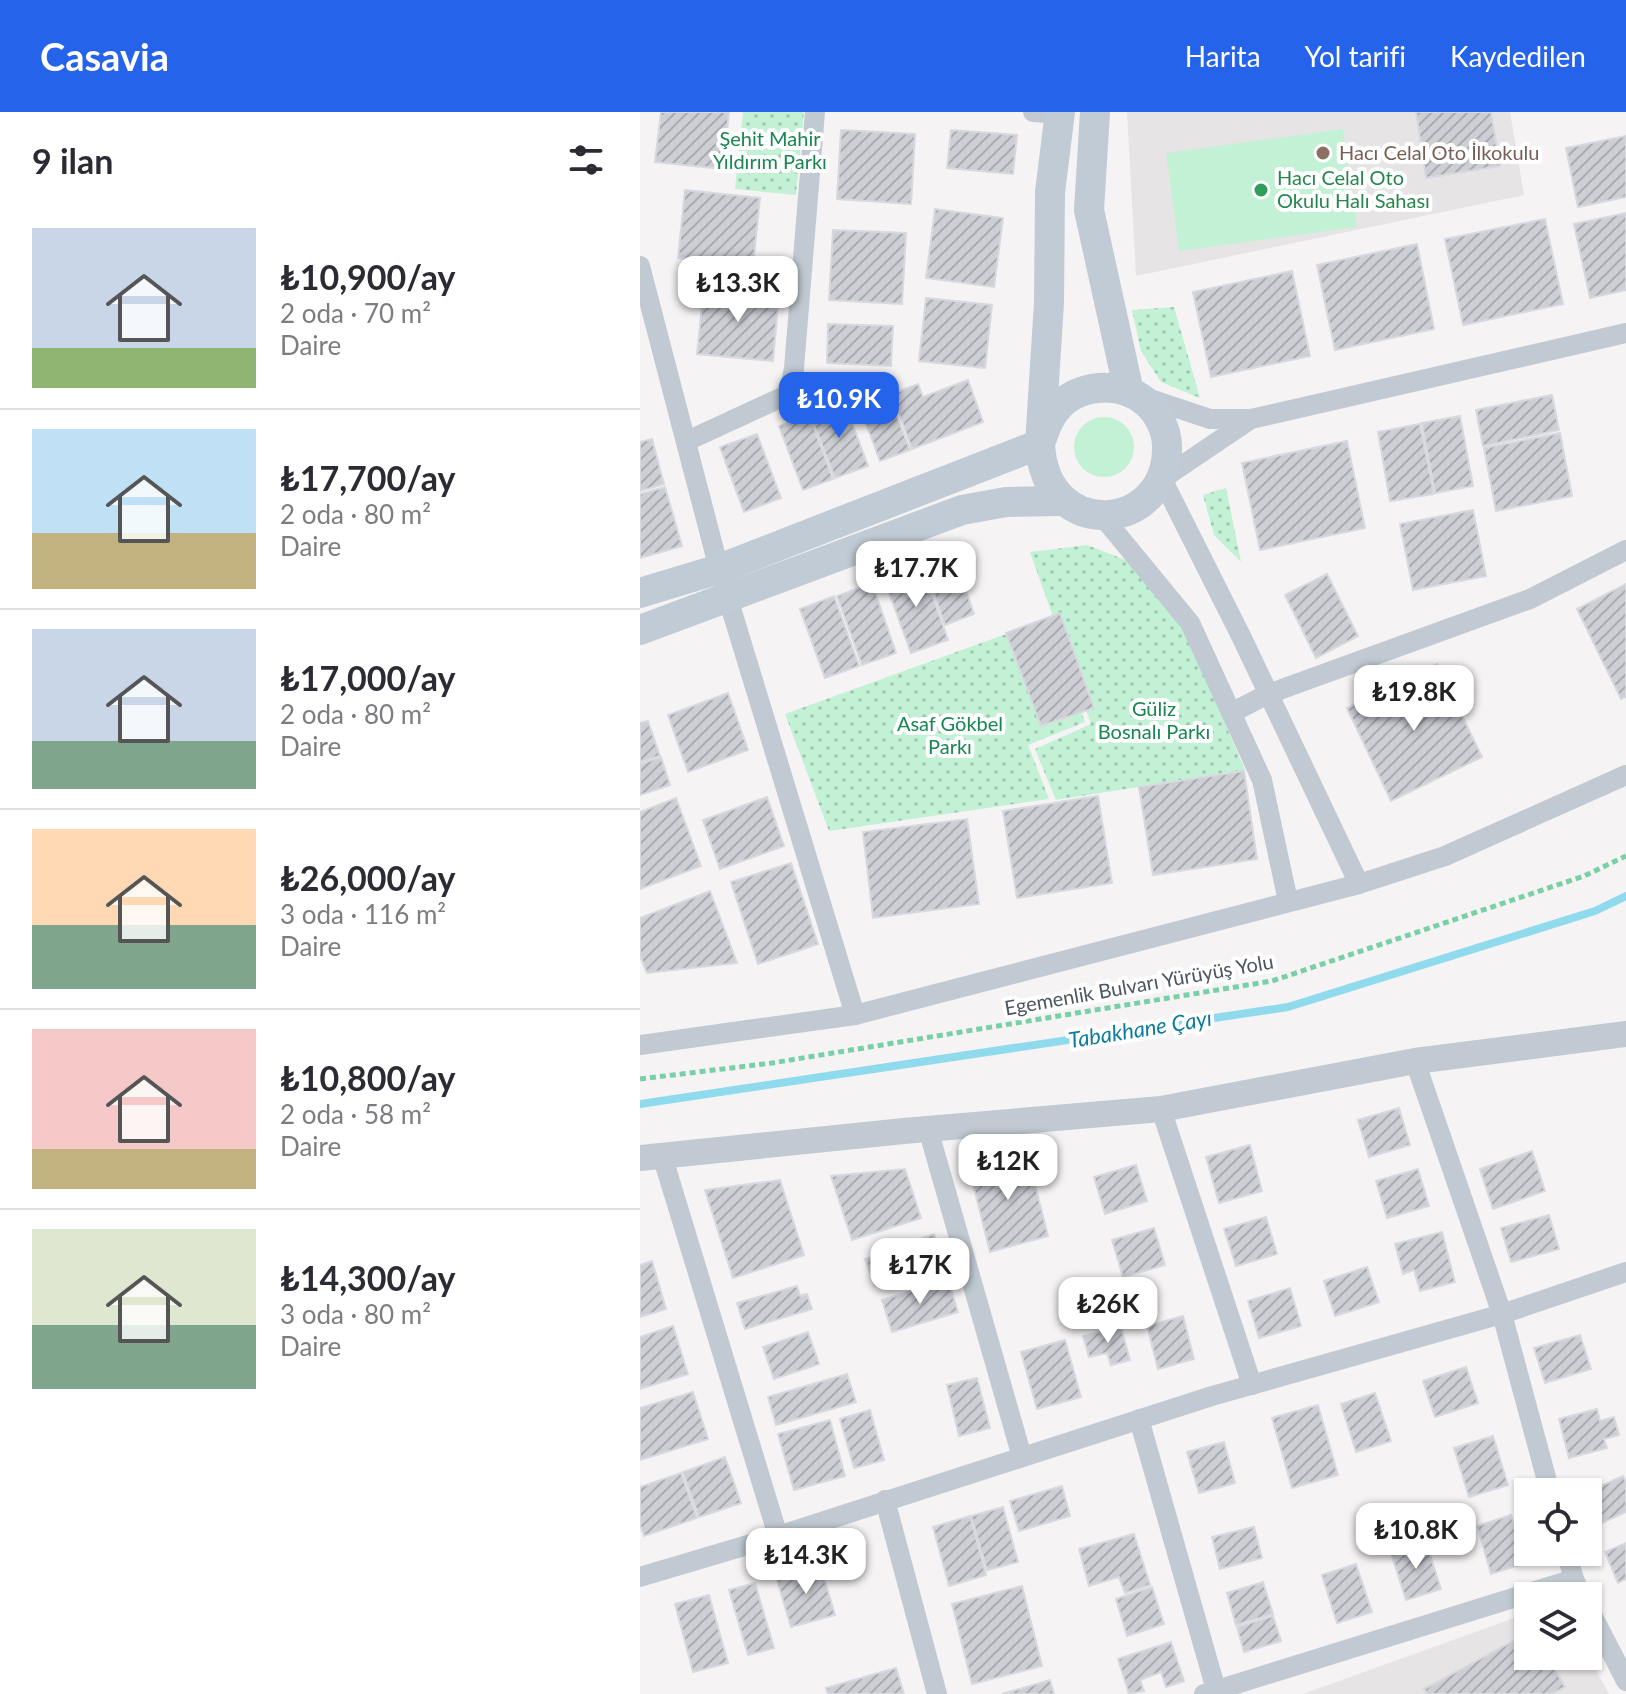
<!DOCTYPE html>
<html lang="tr">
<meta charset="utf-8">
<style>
body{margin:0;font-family:Lato,sans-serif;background:#f2f2f3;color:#2b2b33;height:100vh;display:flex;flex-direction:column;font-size:30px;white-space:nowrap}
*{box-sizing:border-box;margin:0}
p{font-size:26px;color:#7c7c81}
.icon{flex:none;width:44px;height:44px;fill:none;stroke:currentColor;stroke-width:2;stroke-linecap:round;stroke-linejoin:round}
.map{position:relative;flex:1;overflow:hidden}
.details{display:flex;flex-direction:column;background:#fff;width:640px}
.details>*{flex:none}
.controls{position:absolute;left:874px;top:1366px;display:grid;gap:16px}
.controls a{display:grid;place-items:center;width:88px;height:88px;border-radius:0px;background:#fff;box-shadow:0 2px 6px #0004;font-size:40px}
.price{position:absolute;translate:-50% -68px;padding:0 18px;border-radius:16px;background:#fff;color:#222;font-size:26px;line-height:52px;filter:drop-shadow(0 2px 4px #0008)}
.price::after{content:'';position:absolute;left:50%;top:48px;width:24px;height:18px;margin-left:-12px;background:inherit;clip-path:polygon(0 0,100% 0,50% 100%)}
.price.active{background:#2563eb;color:#fff}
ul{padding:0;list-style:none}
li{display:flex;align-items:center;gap:24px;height:200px;padding:0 32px}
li+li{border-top:2px solid #e1e1e2}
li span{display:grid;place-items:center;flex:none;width:224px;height:160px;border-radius:0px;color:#555}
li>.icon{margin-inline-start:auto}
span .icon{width:96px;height:96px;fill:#fffc;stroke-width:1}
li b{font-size:34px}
h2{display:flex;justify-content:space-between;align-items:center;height:96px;padding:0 32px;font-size:34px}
header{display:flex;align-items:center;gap:48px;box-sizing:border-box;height:112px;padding:0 40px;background:#2563eb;color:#fff}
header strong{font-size:38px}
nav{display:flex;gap:44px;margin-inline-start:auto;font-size:28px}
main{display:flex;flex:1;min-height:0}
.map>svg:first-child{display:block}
</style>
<header>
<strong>Casavia</strong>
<nav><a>Harita</a><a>Yol tarifi</a><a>Kaydedilen</a></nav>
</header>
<main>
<section class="details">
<h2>9 ilan<svg class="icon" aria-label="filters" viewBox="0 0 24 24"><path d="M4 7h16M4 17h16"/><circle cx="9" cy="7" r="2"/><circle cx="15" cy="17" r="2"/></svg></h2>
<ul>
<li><span style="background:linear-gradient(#c9d6e8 75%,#8fb573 0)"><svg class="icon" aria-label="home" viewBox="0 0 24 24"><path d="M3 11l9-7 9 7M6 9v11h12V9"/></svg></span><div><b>₺10,900/ay</b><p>2 oda · 70 m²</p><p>Daire</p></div></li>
<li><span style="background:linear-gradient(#bfe0f5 65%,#c2b280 0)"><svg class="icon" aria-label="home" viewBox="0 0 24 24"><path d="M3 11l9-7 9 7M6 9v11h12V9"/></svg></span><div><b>₺17,700/ay</b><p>2 oda · 80 m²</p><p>Daire</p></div></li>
<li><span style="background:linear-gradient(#c9d6e8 70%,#7fa58c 0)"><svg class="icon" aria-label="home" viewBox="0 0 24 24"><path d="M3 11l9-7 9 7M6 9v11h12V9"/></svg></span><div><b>₺17,000/ay</b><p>2 oda · 80 m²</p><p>Daire</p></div></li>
<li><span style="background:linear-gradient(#ffd9b3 60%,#7fa58c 0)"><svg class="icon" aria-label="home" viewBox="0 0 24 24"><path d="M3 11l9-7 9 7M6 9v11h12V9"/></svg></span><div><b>₺26,000/ay</b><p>3 oda · 116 m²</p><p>Daire</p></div></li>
<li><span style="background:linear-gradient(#f6c9c9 75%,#c2b280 0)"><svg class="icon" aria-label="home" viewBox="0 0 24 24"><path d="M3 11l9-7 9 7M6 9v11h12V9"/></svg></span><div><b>₺10,800/ay</b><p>2 oda · 58 m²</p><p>Daire</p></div></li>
<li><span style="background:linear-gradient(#dfe7d0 60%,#7fa58c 0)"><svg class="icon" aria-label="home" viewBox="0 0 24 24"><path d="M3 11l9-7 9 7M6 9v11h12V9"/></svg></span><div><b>₺14,300/ay</b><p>3 oda · 80 m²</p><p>Daire</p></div></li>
</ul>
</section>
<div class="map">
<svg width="986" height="1582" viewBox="0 0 986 1582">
<defs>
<pattern id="park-dots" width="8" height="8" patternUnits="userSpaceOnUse" patternTransform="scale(2)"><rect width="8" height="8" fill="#c3f1d5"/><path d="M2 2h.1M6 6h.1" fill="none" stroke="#a0c6b0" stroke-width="1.8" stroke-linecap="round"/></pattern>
<pattern id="building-hatch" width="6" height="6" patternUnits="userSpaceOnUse" patternTransform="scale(2)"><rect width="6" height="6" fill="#cdcfd5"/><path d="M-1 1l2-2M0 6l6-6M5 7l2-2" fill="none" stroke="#a8abb0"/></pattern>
</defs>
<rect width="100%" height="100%" fill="#f5f3f3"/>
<g fill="#e6e4e5">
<polygon points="487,0 870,0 884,83 496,164"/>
<polygon points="888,1501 888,1544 948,1543 969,1582 663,1582"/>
</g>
<g fill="#c3f1d5">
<polygon points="703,17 717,115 539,139 526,41"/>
<circle cx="464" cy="335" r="30"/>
</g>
<g fill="url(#park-dots)">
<polygon points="103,0 164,0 156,83 95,77"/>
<polygon points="534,195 560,286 521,270 501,239 492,198"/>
<polygon points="586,376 601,450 574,423 563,383"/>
<polygon points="447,433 496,452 543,514 605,658 416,688 395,637 451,612 390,440"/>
<polygon points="408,507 445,610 388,633 409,687 189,719 145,602"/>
</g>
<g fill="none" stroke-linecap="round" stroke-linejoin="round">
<polyline stroke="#90daee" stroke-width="8" points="0,992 648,895 955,799 986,784"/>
</g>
<g fill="url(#building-hatch)" stroke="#d7d9de" stroke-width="2">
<polygon points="21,0 89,0 83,57 15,50"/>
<polygon points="776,0 851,0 860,54 786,66"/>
<polygon points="201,18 275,22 271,92 197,87"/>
<polygon points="311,18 377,23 373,62 307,56"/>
<polygon points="986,24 986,85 938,95 926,36"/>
<polygon points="45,78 120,86 113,154 38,146"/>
<polygon points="295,97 363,106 354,175 286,166"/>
<polygon points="986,101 986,178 950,186 934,112"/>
<polygon points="905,107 923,192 823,213 805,127"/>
<polygon points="193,118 266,121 262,192 189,188"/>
<polygon points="777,132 794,217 695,238 677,153"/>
<polygon points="652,159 670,244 571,265 553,180"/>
<polygon points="64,174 139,182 133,249 57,242"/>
<polygon points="286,186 352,193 345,256 279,249"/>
<polygon points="188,212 253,214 251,254 187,251"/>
<polygon points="328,268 343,310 272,337 252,282 278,272 283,285"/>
<polygon points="245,274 270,338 240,349 216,285"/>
<polygon points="912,283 919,318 843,334 836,298"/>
<polygon points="204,289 228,354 195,366 170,302"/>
<polygon points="169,303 193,367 163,378 139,314"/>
<polygon points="820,304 833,374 795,381 782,311"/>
<polygon points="780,312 794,382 750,389 738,320"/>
<polygon points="920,321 932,384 856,399 844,336"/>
<polygon points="117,322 141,386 104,400 80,335"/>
<polygon points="12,327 24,372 0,379 0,330"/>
<polygon points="707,329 725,416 620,438 602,351"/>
<polygon points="25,375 42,434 0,446 0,382"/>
<polygon points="833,398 846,464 773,478 760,412"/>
<polygon points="313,442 334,502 305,513 284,453"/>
<polygon points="282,454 308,528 271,541 244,467"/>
<polygon points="687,462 718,524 676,546 645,483"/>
<polygon points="232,471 256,541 222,553 197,484"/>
<polygon points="986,472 986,585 981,587 937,497"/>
<polygon points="194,484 219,554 185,566 160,497"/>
<polygon points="420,501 454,596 401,614 366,521"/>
<polygon points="797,552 842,645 751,689 707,596"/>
<polygon points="88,581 108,638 48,660 28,603"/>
<polygon points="8,609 20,644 0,650 0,611"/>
<polygon points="21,645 30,673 0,683 0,652"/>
<polygon points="604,659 617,747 513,763 499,675"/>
<polygon points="458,684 472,771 377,786 363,699"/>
<polygon points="127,685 144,734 80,757 63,708"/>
<polygon points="36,686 61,754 0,777 0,700"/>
<polygon points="327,707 339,792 233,806 223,720"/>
<polygon points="151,751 178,832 118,852 91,770"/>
<polygon points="70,779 97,851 7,861 0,844 0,806"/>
<polygon points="759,996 770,1033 729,1045 718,1008"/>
<polygon points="610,1033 622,1079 579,1091 566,1045"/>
<polygon points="892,1039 905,1079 853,1097 840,1057"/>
<polygon points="387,1041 408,1124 350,1140 329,1056"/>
<polygon points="496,1053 507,1089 465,1102 454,1065"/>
<polygon points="265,1057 281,1106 212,1128 191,1064"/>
<polygon points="778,1057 789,1094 747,1106 736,1069"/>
<polygon points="140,1068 164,1143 93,1166 65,1078"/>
<polygon points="909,1103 919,1137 871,1150 861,1116"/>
<polygon points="626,1105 637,1142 596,1154 584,1117"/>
<polygon points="514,1116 525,1153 483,1165 472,1128"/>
<polygon points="802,1120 815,1170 780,1179 774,1158 763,1162 755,1132"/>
<polygon points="294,1122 304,1149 235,1174 225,1147"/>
<polygon points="12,1149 26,1197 0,1205 0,1153"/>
<polygon points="727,1155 739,1190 695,1204 684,1169"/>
<polygon points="308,1168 318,1200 252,1220 242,1188"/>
<polygon points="157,1174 160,1184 167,1182 172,1197 105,1217 97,1191"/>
<polygon points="650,1176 661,1214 619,1226 608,1189"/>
<polygon points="543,1204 554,1247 518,1257 507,1214"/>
<polygon points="33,1214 48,1262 0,1277 0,1225"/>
<polygon points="481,1215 490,1248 471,1253 467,1241 449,1245 443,1224"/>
<polygon points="168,1220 179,1252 134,1267 123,1235"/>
<polygon points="940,1223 951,1257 905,1271 894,1236"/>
<polygon points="425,1228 441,1285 397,1297 381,1240"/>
<polygon points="826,1255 838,1291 795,1305 783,1269"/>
<polygon points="207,1262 216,1290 136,1313 128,1285"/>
<polygon points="337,1266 350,1316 319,1324 307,1273"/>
<polygon points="53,1280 68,1327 0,1348 0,1296"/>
<polygon points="735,1281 751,1329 716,1340 701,1292"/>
<polygon points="678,1293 698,1363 652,1376 632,1306"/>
<polygon points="957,1297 960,1309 974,1305 979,1323 964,1327 967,1336 929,1346 919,1307"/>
<polygon points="230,1298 244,1348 214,1356 200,1307"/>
<polygon points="190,1308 205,1364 154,1378 138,1322"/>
<polygon points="853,1324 868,1373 829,1385 814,1336"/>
<polygon points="584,1330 595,1371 559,1381 547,1340"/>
<polygon points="85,1345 101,1391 59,1405 43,1360"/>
<polygon points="41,1361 57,1406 4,1424 0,1413 0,1375"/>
<polygon points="983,1364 986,1370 986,1400 960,1412 947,1380"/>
<polygon points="422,1374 430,1404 379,1419 370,1389"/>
<polygon points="363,1395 378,1450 347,1458 331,1404"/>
<polygon points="871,1403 886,1451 851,1462 837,1414"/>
<polygon points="330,1404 346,1463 309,1474 293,1415"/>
<polygon points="614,1415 622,1446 580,1457 572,1425"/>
<polygon points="494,1422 510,1473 485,1481 479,1465 449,1474 439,1437"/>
<polygon points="786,1430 801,1477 766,1488 751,1441"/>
<polygon points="986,1431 986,1467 978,1471 965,1440"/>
<polygon points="180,1452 195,1503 151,1515 136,1465"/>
<polygon points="716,1452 732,1500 697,1511 682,1463"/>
<polygon points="623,1470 633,1502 596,1513 587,1481"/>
<polygon points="115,1471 134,1536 108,1543 89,1478"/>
<polygon points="382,1474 402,1554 332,1572 312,1492"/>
<polygon points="512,1475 524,1512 487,1524 476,1487"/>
<polygon points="69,1483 88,1551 53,1560 35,1492"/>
<polygon points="633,1504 641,1529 604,1540 597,1515"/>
<polygon points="888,1521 888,1544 908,1544 925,1575 912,1582 787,1582 784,1577"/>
<polygon points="531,1530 544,1569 526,1575 521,1560 500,1568 504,1579 489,1582 478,1547"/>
<polygon points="256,1556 264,1582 188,1582 186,1576"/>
<polygon points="410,1568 414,1582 362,1582"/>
</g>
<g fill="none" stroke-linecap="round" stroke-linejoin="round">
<polyline stroke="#7ad0a6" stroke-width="5" stroke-dasharray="6 4" stroke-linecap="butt" points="0,967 132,951 632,869 944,764 986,744"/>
<g stroke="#c1cad2" stroke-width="20">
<polyline points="393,0 420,2"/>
<polyline points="0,154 79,457 215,903"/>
<polyline points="504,285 570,307 611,307 986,221"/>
<polyline points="611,307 522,367 601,524 719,772"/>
<polyline points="47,329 149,282 154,256 175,0"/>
<polyline points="462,404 550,511 622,668 648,789"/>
<polyline points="591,601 628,582 890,487 986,438"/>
<polyline points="0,933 215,903 719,772 805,744 986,663"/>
<polyline points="775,949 862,1202 910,1380"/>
<polyline points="521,997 612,1273"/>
<polyline points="288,1017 382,1345"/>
<polyline points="22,1043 138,1424"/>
<polyline points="499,1307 576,1578"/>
<polyline points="245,1388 297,1582"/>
<polyline points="926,1440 934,1467 942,1484"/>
<polyline points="0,1465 138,1424 572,1284 862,1202 986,1160"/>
<polyline points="948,1495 986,1569"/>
<polyline points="564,1582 934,1467"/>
</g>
<polyline stroke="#c1cad2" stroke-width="26" points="0,1046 264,1019 521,997 775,949 986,922"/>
<g stroke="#c1cbd6" stroke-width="30">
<polyline points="455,0 449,98 489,280"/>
<path d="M400,332C404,320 407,309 415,299C436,271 481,268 507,291C519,302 527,319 527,334C529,421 405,432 400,332L409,191L410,80L420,0"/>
<polyline points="0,481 79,457 400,332"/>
<polyline points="0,518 322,398 366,390 423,389"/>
</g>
</g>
<circle fill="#8d6e63" stroke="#fff" stroke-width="3" cx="683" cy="41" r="8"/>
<circle fill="#2e9e5b" stroke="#fff" stroke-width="3" cx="621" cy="78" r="8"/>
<g text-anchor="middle" stroke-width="8" stroke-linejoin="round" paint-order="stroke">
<g font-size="20" fill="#17864f" stroke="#fff">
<text x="130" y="34">Şehit Mahir<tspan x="130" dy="23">Yıldırım Parkı</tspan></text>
<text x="514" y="604">Güliz<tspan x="514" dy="23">Bosnalı Parkı</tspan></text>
<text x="310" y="619">Asaf Gökbel<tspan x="310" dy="23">Parkı</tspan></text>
</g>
<g font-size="20" fill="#785e54" stroke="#fff" text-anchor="start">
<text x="699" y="48">Hacı Celal Oto İlkokulu</text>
</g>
<g font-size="20" fill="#27864d" stroke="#fff" text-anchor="start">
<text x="637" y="73">Hacı Celal Oto<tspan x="637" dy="23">Okulu Halı Sahası</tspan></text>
</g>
<g font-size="20" fill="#4a5661" stroke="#fff">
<text transform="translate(499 873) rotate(-10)" y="7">Egemenlik Bulvarı Yürüyüş Yolu</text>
</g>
<g font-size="22" font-style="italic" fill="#0c7c9b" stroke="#fff">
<text transform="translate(500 917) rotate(-9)" y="8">Tabakhane Çayı</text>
</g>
</g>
</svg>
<div class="controls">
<a><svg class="icon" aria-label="locate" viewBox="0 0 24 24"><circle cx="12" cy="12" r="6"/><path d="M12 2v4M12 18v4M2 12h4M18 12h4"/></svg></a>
<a><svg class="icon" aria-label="layers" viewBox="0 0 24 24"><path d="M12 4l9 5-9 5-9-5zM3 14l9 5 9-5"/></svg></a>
</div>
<b class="price" style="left:98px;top:212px">₺13.3K</b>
<b class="price active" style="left:199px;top:328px">₺10.9K</b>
<b class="price" style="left:276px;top:497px">₺17.7K</b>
<b class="price" style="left:774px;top:621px">₺19.8K</b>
<b class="price" style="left:368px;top:1090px">₺12K</b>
<b class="price" style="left:280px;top:1194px">₺17K</b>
<b class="price" style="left:468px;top:1233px">₺26K</b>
<b class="price" style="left:776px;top:1459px">₺10.8K</b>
<b class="price" style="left:166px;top:1484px">₺14.3K</b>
</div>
</main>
